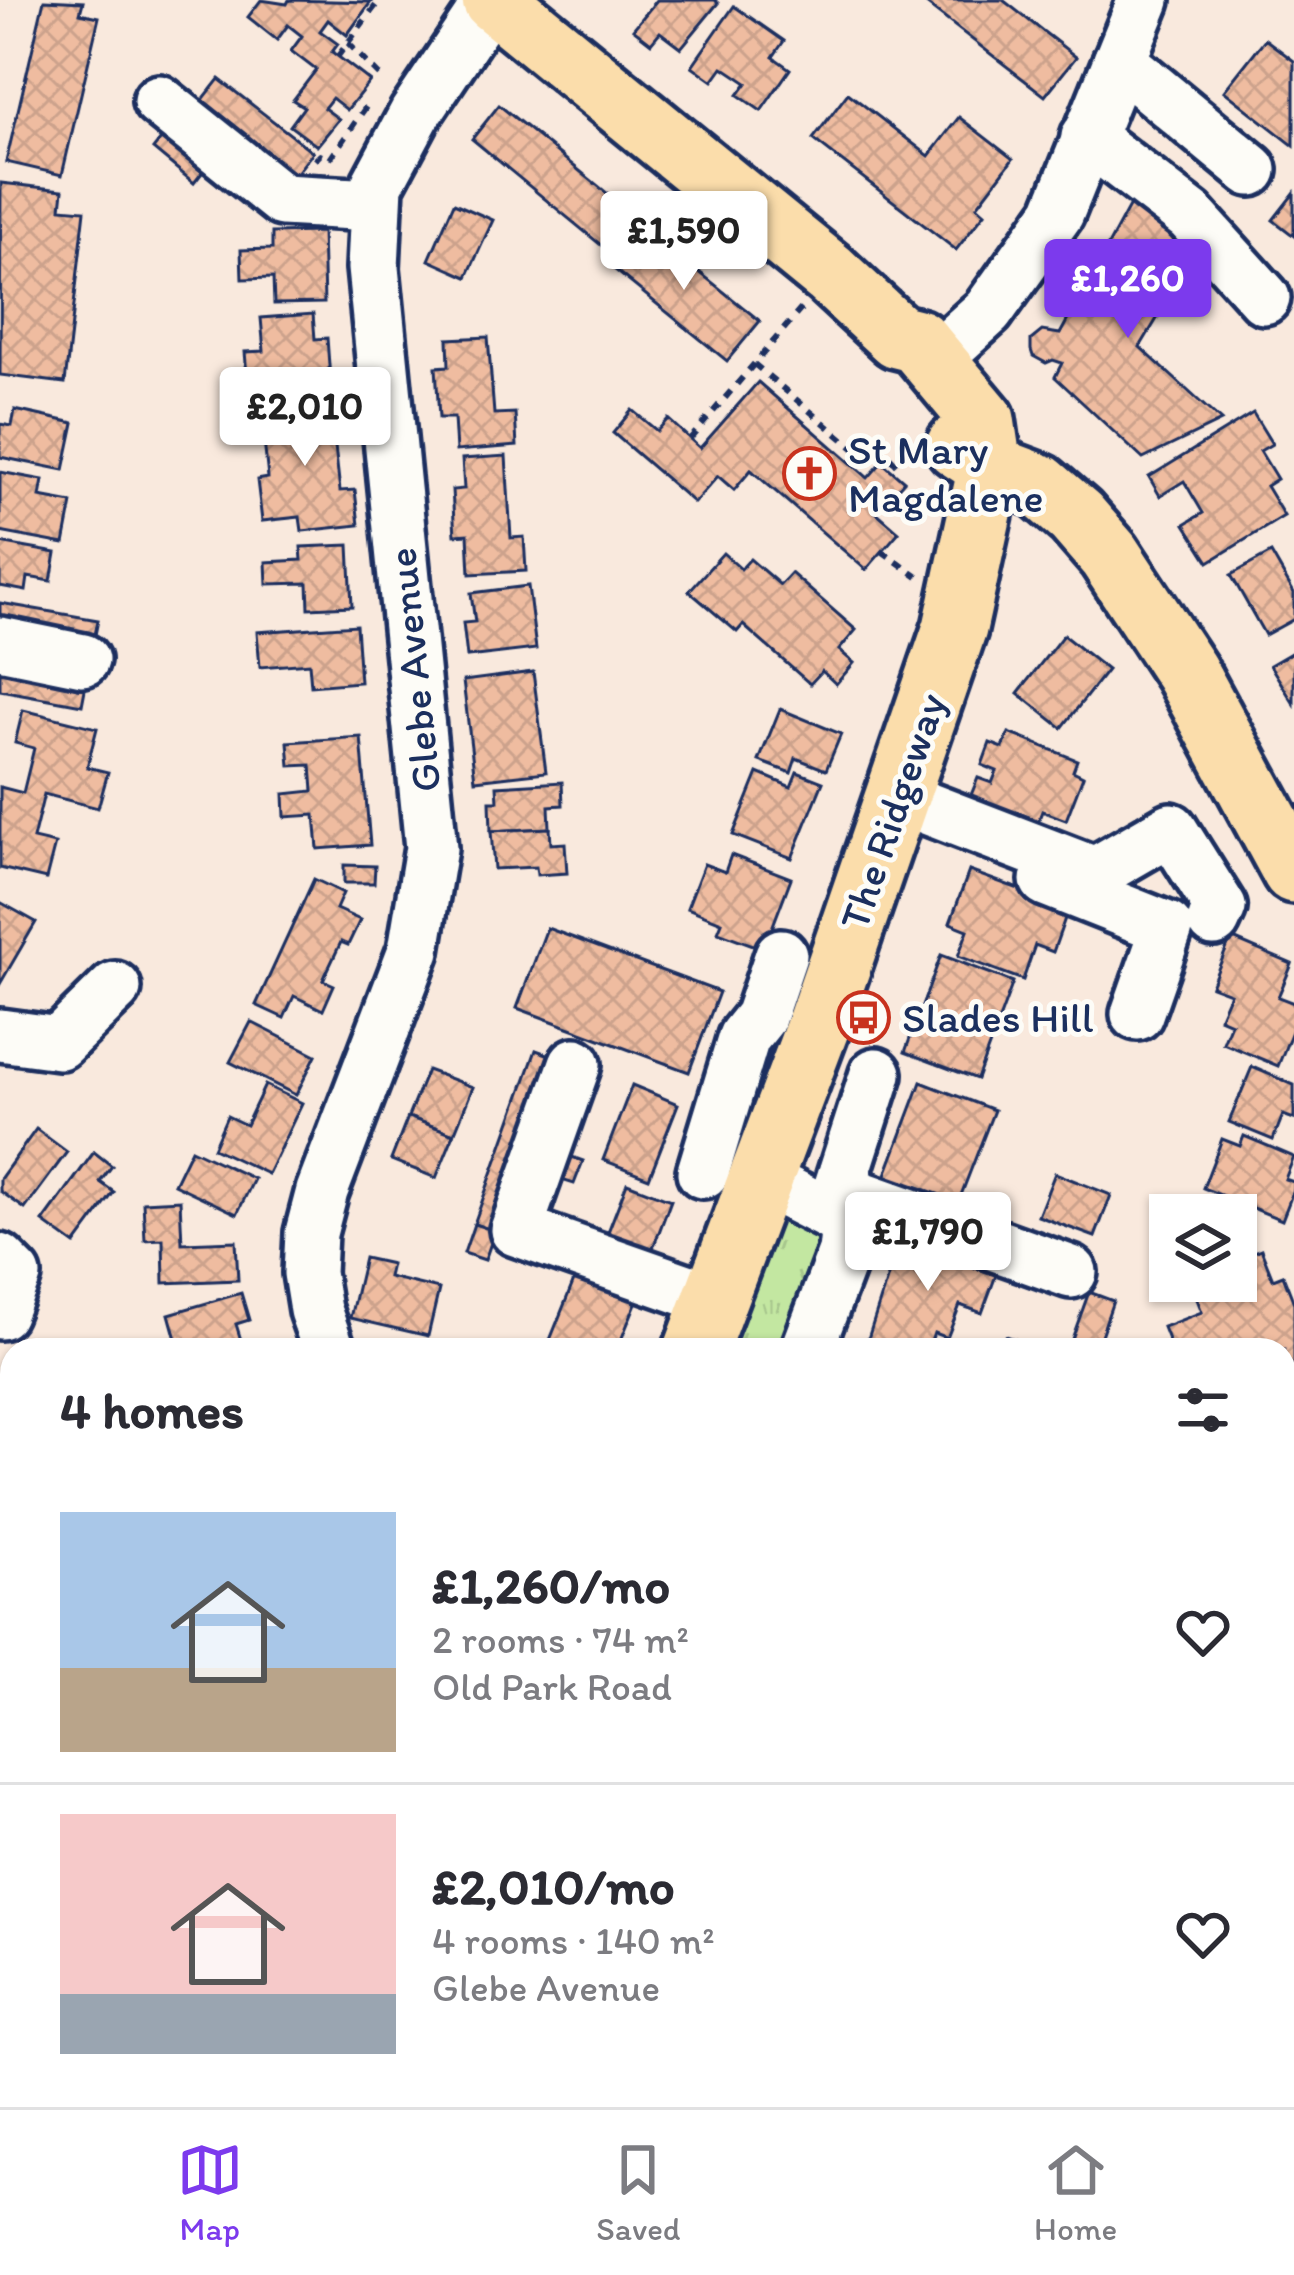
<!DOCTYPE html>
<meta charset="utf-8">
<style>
body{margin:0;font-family:Itim,sans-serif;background:#f2f2f3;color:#2b2b33;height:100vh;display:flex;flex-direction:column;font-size:45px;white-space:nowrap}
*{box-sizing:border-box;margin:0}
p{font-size:39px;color:#7c7c81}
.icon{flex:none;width:66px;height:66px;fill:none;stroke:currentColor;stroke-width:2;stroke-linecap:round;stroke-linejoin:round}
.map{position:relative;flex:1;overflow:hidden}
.details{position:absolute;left:0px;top:1338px;width:1296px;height:771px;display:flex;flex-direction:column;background:#fff;border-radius:36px 36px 0 0;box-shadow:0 3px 9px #0004}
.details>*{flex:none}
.buttons{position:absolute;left:1149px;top:1194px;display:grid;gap:24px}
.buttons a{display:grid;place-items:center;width:108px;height:108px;border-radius:0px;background:#fff;box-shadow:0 3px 9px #0004;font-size:60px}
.price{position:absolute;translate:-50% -102px;padding:0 27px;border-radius:12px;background:#fff;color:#222;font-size:39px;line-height:78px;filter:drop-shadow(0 3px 6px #0008)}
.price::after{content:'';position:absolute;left:50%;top:72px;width:36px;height:27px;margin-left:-18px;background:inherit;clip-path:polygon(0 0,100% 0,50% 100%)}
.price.on{background:#7c3aed;color:#fff}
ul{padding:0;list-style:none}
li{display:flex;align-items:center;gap:36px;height:300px;padding:0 60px}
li+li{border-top:3px solid #e1e1e2}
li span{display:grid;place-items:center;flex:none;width:336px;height:240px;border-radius:0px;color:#555}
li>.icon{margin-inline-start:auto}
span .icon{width:144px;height:144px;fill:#fffc;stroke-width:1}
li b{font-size:51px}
h2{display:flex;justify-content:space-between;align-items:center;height:144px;padding:0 60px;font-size:51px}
.dock{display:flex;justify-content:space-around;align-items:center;height:168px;border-top:3px solid #e1e1e2;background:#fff;font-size:33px;color:#7c7c81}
.dock a{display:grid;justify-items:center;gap:6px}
.dock .on{color:#7c3aed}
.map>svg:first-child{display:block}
</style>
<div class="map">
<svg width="1294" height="2107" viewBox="0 0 1294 2107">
<defs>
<pattern id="grass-tufts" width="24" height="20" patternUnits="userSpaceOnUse" patternTransform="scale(3)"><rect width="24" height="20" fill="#c3e7a1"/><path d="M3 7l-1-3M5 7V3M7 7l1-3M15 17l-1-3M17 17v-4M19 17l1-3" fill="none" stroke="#a7c68d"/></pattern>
<pattern id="building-cross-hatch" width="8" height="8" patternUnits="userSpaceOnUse" patternTransform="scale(3)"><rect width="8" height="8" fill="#efbca0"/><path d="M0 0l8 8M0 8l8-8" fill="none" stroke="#cca28c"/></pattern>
</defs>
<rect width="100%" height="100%" fill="#f9e9dd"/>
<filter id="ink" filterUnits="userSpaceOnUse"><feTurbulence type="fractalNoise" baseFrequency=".00833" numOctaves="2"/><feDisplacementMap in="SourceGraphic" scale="24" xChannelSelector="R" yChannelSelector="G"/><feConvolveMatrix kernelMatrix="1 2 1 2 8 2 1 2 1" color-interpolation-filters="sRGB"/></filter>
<g filter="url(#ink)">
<polygon fill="url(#grass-tufts)" stroke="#6f8b80" stroke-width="3" points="777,1216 807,1220 824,1242 787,1350 734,1350 730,1345"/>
<g fill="url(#building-cross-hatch)" stroke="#1b2f5e" stroke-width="3">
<polygon points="44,0 83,2 80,13 99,17 62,175 6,162"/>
<polygon points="261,0 287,4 289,0 371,2 347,35 328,20 320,31 338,44 332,52 370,81 347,110 332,98 324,108 339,119 317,146 290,126 304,107 293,100 316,70 291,51 302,36 288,25 277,40 248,17"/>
<polygon points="657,0 715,0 718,3 681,48 660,32 651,43 633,29"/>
<polygon points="921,0 1003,0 1076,57 1045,96"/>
<polygon points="734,6 784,41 773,57 790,69 761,111 738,95 747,83 723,67 713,81 692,66"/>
<polygon points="1265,39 1294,61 1294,146 1224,91"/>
<polygon points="219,79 313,152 293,178 198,106"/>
<polygon points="848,93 929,156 959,117 1013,159 977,206 985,213 956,250 813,139"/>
<polygon points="499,105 630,212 602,246 472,139"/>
<polygon points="172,125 213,159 194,183 153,149"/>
<polygon points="1,183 63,190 61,208 85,210 65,383 0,375"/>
<polygon points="1294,193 1294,236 1273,220"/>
<polygon points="454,203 493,220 467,277 429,260"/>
<polygon points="1131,203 1196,254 1140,347 1221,421 1143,459 1055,377 1062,363 1053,360 1046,363 1033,356 1031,350 1031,340 1042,331 1060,334"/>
<polygon points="641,225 760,321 727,361 609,265"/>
<polygon points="322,232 324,303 274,304 273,278 242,279 241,250 272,249 272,233"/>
<polygon points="313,314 315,339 327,338 330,379 248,386 245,352 264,351 261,318"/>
<polygon points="488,337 494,414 515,413 517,446 456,451 454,418 439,418 436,367 449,366 448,339"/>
<polygon points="758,382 868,478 882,462 904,481 876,512 899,532 866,570 751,470 734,490 718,476 694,503 613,433 632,410 657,431 668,419 700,448"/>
<polygon points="329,393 340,491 355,490 359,525 302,531 300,517 262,521 257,480 268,478 262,422 292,418 290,396"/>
<polygon points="15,410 74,423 64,470 0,457 0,424 12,426"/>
<polygon points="1253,413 1272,444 1260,451 1277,479 1266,486 1284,516 1209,562 1185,524 1203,513 1184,481 1160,496 1149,477"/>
<polygon points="506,456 511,538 524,537 526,571 470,574 468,534 455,535 452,490 464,489 462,459"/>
<polygon points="0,472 43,480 40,497 72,503 64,544 0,532"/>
<polygon points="0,543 56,553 51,581 28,577 26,591 0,586"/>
<polygon points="349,545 352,606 309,608 308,583 267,584 266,562 302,560 301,547"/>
<polygon points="723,553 741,569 750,559 780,585 791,573 856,630 839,650 854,663 836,684 822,671 810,684 743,625 737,632 689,591"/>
<polygon points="1271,553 1294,593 1294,619 1265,635 1231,575"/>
<polygon points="528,586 536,649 467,657 463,623 475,622 471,593"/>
<polygon points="0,603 98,620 93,645 0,628"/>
<polygon points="356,625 360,682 311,686 309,663 260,667 257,632"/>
<polygon points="1063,635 1107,670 1062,728 1018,693"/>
<polygon points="1294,651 1294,704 1270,665"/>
<polygon points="0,662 87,679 82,705 0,690"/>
<polygon points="533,672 546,772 475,780 463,681"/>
<polygon points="780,709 841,734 826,770 796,758 791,773 759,761"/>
<polygon points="23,710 97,728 87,767 108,772 98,808 44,794 33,839 55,844 46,879 0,868 0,787 23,793 34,748 15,743"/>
<polygon points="1009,733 1077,760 1073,771 1083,776 1066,820 1042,811 1038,822 1016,813 1010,828 969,800 978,778 992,783 997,771 982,765 990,743 1003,748"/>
<polygon points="361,737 370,845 318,849 315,815 285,817 284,794 313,791 311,765 290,766 288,742"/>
<polygon points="797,772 823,782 792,858 733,835 758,773 791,787"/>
<polygon points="562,782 563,805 549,806 550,828 491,831 490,801 498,801 497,786"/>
<polygon points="550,828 551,844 565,843 567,873 537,875 536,867 494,869 491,831"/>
<polygon points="731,855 791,878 764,949 718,932 722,922 687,908 704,864 725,872"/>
<polygon points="344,865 375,866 374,883 344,883"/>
<polygon points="969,871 1069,907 1053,952 1035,945 1023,980 958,956 968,930 950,923"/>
<polygon points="314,879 343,893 336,909 360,920 348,945 341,942 323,980 334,985 323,1010 294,996 284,1018 256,1005"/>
<polygon points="0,902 36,922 0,984"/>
<polygon points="547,928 719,992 689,1072 517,1008"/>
<polygon points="1231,938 1292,964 1278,997 1294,1003 1294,1026 1278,1066 1223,1043 1231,1023 1219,1018 1230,993 1211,986"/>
<polygon points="941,955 1013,982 977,1079 905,1052"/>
<polygon points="251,1022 316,1055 296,1095 230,1062"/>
<polygon points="536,1050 561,1059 499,1233 474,1224"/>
<polygon points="1252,1067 1294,1085 1294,1119 1283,1115 1273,1140 1229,1122"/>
<polygon points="427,1070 473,1087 454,1134 408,1117"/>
<polygon points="921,1082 994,1110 956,1208 884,1180"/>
<polygon points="265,1085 302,1103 268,1174 213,1148 227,1116 246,1125"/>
<polygon points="632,1085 678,1104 649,1178 603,1160"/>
<polygon points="408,1117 454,1134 436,1178 391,1160"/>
<polygon points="36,1129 67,1152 25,1209 0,1191 0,1179"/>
<polygon points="1244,1136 1294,1157 1285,1179 1294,1182 1294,1189 1282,1220 1203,1188 1222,1139 1240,1146"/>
<polygon points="191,1149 254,1179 237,1214 174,1184"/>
<polygon points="94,1152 112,1166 100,1182 114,1192 75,1245 43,1222"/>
<polygon points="558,1152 583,1161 574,1184 549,1176"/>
<polygon points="1055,1173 1111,1195 1095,1237 1038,1216"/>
<polygon points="627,1183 671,1200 646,1267 601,1250"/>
<polygon points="180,1200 182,1243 236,1241 238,1280 164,1283 163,1239 145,1240 143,1202"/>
<polygon points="474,1224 495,1231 485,1260 464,1253"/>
<polygon points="902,1232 999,1267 982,1313 960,1305 947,1338 934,1333 928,1350 889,1350 867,1342"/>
<polygon points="1261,1249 1273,1279 1283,1275 1294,1303 1294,1385 1284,1389 1284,1350 1172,1350 1163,1327 1202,1312 1190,1281 1236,1281 1236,1259"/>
<polygon points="364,1258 391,1264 388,1277 439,1289 428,1336 350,1318"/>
<polygon points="577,1273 638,1298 617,1350 546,1350"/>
<polygon points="1089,1292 1113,1301 1096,1350 1068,1350"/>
<polygon points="241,1293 249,1320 236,1324 244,1350 179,1350 169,1314"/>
<polygon points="1006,1336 1032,1345 1030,1350 1001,1350"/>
<polygon points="1294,1420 1294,1547 1284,1550 1284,1424"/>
<polygon points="6,1490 12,1495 12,1531 0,1520 0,1497"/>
<polygon points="1294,1618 1294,1709 1290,1700 1284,1702 1284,1622"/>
<polygon points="0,1698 12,1706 12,1777 0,1768"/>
<polygon points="9,1998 12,2001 12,2086 0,2078 0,2011"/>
<polygon points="165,2097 174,2103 171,2107 118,2107 105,2098"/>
<polygon points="906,2097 963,2097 960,2107 903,2107"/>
<polygon points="1124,2097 1137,2097 1146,2107 1113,2107"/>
<polygon points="1197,2097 1267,2097 1261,2107 1213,2107"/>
</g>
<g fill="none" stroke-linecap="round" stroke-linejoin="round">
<defs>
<g id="minor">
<polyline points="1119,61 1251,170"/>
<polyline points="159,101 282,200 373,205"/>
<polyline points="1087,137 1190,216 1264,298"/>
<polyline points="935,359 988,311 1058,213 1144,0"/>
<polyline points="0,643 83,660"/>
<polyline points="898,797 1095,873 1171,829 1220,907 1214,920"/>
<polyline points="1046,880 1167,928 1137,1014"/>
<polyline points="0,1035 59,1043 115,988"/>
<polyline points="575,1064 516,1230 715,1300"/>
<polyline points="703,1172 744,1037 760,1017 781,955"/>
<polyline points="759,1178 847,1223"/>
<polyline points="839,1189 1071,1272"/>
<polyline points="0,1260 15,1275 0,1313"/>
<polyline points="329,1350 315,1310 309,1273 311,1233 322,1191 414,950 431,848 373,268 377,185 415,114 491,0"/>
<polyline points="807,1350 844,1252 847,1223 839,1189 876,1074"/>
<polyline points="0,1563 12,1573"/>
<polyline points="0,1884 12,1892"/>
<polyline points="305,2097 319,2107"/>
<polyline points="1038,2107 1042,2097"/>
</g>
<g id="major">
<polyline points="494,0 830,274 897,336 917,341 983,420 990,467 955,628 818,1026 696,1350"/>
<polyline points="958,446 990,467 1040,486 1076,517 1109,555 1186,672 1294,871"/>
<polyline points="419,2107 423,2097"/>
</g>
</defs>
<use href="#minor" stroke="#1b2f5e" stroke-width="60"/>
<use href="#major" stroke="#1b2f5e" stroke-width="72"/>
<g stroke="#1b2f5e" stroke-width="6" stroke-dasharray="9 9" stroke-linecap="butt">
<polyline points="348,43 385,81"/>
<polyline points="338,56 380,0"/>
<polyline points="315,160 320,155 330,159 370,101"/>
<polyline points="754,364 867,459 880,447 897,465 911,448"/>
<polyline points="690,439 801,309"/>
<polyline points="882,551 918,577"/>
</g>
<use href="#minor" stroke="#fdfcf7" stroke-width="51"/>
<use href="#major" stroke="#fbddab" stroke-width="63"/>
</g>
</g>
<defs>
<symbol id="church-ring" viewBox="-11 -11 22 22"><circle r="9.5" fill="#fdfcf7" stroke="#c8321e" stroke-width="1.5"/><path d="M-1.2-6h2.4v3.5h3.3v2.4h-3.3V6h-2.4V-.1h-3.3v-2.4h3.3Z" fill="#c8321e"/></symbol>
<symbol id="bus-ring" viewBox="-11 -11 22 22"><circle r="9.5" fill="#fdfcf7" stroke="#c8321e" stroke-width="1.5"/><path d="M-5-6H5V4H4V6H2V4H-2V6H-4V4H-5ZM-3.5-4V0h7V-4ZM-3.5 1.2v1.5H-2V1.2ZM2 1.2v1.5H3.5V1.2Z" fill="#c8321e"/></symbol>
</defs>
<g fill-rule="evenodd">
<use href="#church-ring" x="780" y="444" width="59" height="59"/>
<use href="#bus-ring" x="834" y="988" width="59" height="59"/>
</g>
<g text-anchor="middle" stroke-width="10" stroke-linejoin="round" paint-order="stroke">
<g font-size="42" fill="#1b2f5e" stroke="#fdfcf7" text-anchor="start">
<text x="848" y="464">St Mary<tspan x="848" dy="48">Magdalene</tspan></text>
<text x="902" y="1032">Slades Hill</text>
</g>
<g font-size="42" fill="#1b2f5e" stroke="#fdfcf7">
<text transform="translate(413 670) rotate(-96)" y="15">Glebe Avenue</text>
<text transform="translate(892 811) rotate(-71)" y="15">The Ridgeway</text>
</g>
</g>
</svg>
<div class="buttons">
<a><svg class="icon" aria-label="layers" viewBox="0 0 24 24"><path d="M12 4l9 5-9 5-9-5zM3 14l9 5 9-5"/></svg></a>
</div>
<b class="price" style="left:684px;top:293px">£1,590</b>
<b class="price on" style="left:1128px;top:341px">£1,260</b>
<b class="price" style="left:305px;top:469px">£2,010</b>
<b class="price" style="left:928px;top:1294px">£1,790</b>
<section class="details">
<h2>4 homes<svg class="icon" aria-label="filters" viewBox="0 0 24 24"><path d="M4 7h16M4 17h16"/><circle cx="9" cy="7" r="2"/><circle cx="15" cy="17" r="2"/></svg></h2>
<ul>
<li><span style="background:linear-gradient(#a9c7e8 65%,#b9a48a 0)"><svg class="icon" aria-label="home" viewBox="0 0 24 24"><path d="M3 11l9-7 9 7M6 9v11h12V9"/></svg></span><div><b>£1,260/mo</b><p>2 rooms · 74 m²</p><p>Old Park Road</p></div><svg class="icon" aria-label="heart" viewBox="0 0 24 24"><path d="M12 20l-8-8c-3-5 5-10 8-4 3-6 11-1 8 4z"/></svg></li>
<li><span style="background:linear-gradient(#f6c9c9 75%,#9aa5b1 0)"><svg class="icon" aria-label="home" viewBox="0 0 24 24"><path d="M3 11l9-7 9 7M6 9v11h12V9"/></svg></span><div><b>£2,010/mo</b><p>4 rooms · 140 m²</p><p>Glebe Avenue</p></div><svg class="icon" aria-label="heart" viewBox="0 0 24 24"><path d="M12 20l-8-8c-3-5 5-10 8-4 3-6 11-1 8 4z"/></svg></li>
</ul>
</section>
</div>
<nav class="dock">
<a class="on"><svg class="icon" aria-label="map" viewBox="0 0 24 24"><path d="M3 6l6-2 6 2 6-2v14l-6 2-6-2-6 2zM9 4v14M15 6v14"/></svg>Map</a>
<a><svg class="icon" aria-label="saved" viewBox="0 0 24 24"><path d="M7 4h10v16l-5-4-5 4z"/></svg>Saved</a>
<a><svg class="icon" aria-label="home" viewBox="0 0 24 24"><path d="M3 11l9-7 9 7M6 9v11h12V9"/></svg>Home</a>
</nav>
